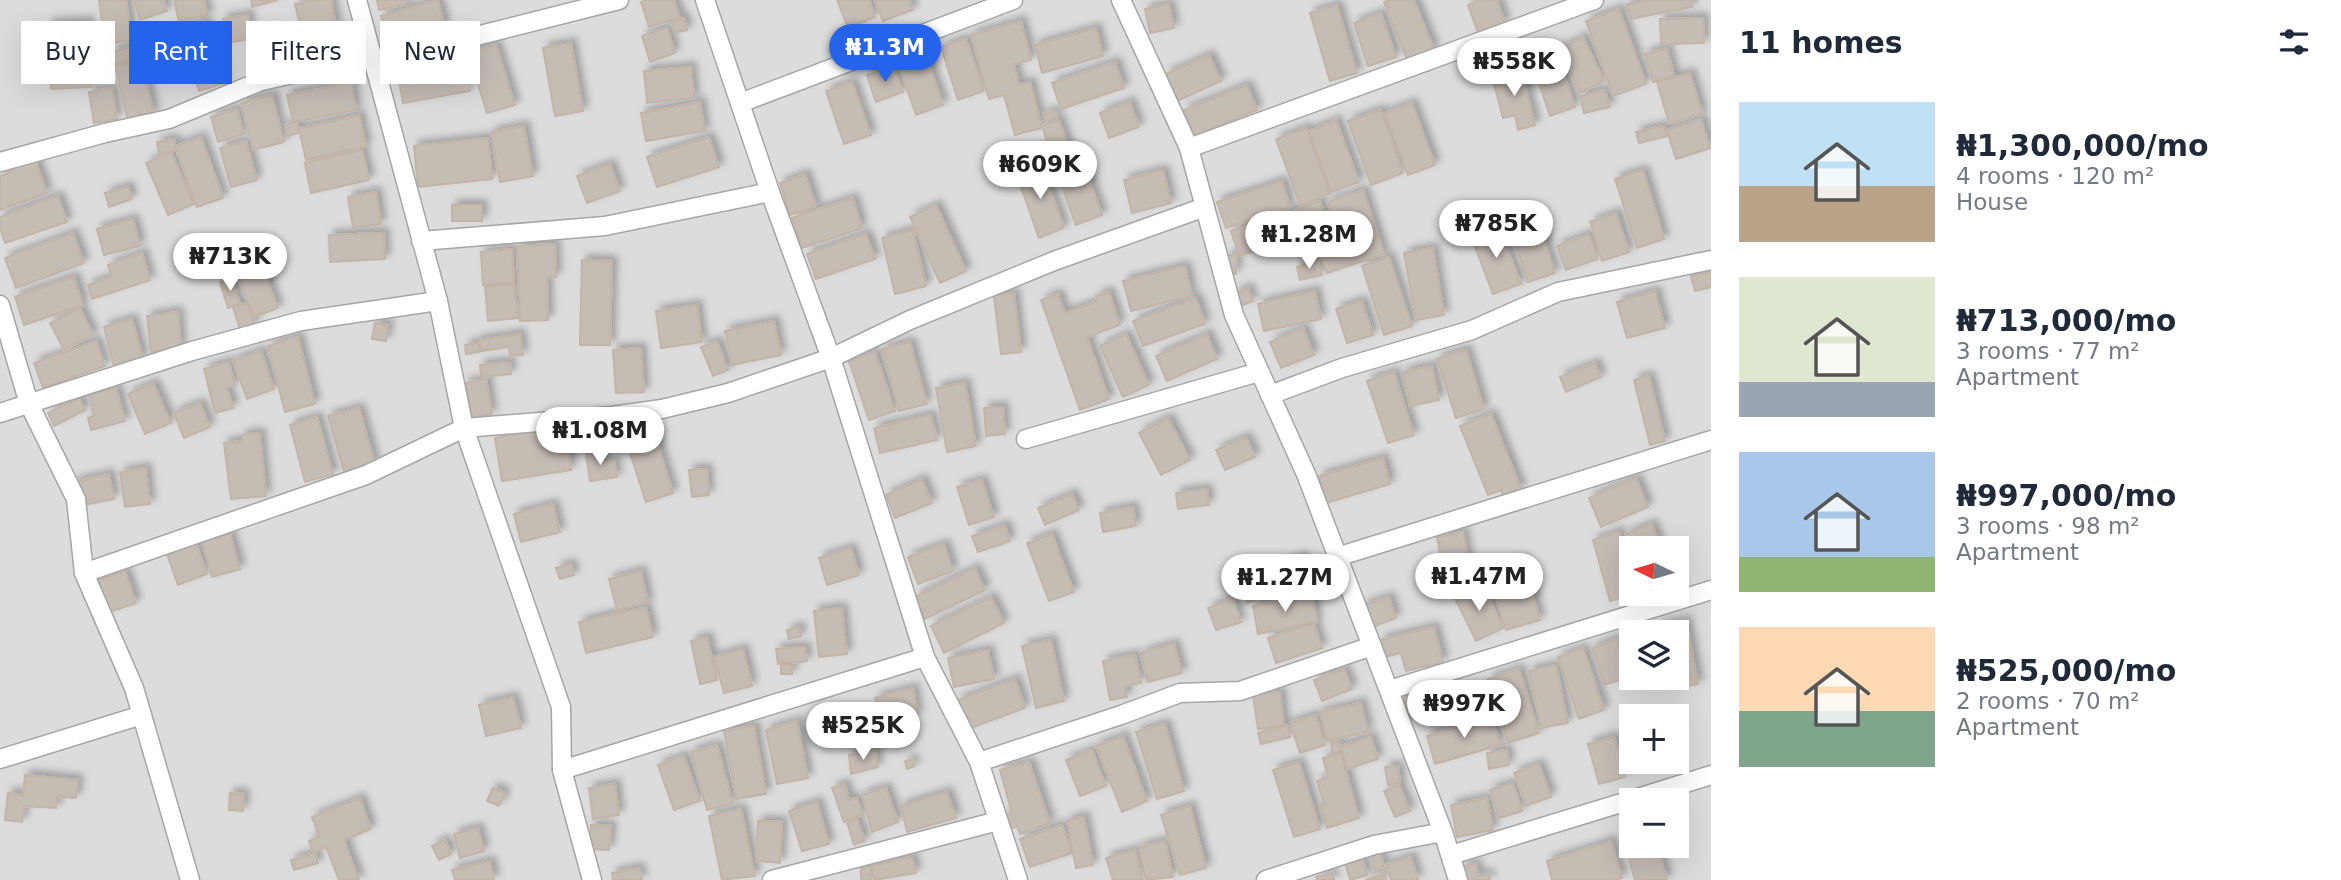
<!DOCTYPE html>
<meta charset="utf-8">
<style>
body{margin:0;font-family:"DejaVu Sans",sans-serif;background:#f6f6f7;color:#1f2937;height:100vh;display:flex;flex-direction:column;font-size:26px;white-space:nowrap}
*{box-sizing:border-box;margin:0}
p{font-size:23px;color:#747a83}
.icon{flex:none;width:38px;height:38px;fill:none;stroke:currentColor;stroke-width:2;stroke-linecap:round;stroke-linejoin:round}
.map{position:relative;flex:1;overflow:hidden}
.drawer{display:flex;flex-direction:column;background:#fff;width:630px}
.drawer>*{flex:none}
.banner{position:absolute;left:21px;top:21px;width:665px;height:63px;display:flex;gap:14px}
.needle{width:46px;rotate:275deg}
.buttons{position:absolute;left:1619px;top:536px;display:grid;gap:14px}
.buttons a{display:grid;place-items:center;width:70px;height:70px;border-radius:0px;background:#fff;box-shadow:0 7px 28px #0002;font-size:35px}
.price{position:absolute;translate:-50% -60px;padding:0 16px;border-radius:24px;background:#fff;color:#222;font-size:23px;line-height:46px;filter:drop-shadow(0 2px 4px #0008)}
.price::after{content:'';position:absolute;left:50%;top:42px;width:21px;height:16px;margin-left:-10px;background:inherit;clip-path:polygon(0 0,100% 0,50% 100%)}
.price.current{background:#2563eb;color:#fff}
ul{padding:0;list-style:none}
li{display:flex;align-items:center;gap:21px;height:175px;padding:0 28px}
li span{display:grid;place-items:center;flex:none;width:196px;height:140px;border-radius:0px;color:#555}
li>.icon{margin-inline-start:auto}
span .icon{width:84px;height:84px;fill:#fffc;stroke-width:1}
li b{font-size:30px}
h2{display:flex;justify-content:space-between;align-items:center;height:84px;padding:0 28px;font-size:30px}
.pill{padding:0 24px;border-radius:0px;background:#fff;box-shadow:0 7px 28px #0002;font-size:24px;line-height:63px}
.pill.current{background:#2563eb;color:#fff}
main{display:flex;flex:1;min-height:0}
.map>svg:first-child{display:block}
</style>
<main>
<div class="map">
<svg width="1711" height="880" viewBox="0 0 1711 880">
<defs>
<filter id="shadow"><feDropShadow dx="5" dy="-5" stdDeviation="3.5" flood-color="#0004"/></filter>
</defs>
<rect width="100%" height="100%" fill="#f0ede5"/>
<path fill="#dddcdc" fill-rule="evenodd" d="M0,0H1711V880H0ZM1631,548H1676V593H1631ZM1631,632H1676V677H1631ZM1631,716H1676V761H1631ZM1631,800H1676V845H1631Z"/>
<g fill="#c5bcb4" stroke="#c2b4a7" stroke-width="2" filter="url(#shadow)">
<polygon points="99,0 126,0 132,40 105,44"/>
<polygon points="134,0 163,0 167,11 140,20"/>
<polygon points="174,0 204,0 208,15 179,22"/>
<polygon points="251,0 278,0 252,7"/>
<polygon points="316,0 331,0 336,25 302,33 295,4"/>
<polygon points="377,0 406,0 407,4 379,10"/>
<polygon points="438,0 445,28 388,44 381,16"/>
<polygon points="647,0 674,0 680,18 649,27 641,2"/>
<polygon points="837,0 869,0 875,17 848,28"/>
<polygon points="875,0 909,0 913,10 883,21"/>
<polygon points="1390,0 1414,0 1434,50 1407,60 1384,2"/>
<polygon points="1481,0 1497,0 1505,23 1478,33 1468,5"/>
<polygon points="1650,0 1691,0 1692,7 1630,19 1627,4"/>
<polygon points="1169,4 1174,28 1150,33 1145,9"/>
<polygon points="1337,5 1357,73 1330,81 1310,13"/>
<polygon points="1619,9 1646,84 1613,96 1586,21"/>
<polygon points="1381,13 1396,57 1368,66 1354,23"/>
<polygon points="248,15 251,39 226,43 223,19"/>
<polygon points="684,18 687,30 675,33 672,22"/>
<polygon points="1703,18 1704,43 1661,44 1660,19"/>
<polygon points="205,21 225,83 199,91 180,30"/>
<polygon points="1021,21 1031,60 1014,64 1019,85 1030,82 1042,128 1015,135 1004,95 989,99 971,35"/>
<polygon points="89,22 91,87 51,89 48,24"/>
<polygon points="340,28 345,54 280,69 274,43"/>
<polygon points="667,28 675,53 650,62 642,36"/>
<polygon points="1096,28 1103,56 1042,73 1035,45"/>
<polygon points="1583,37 1604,81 1580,93 1559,49"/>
<polygon points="966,39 984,91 958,100 941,47"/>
<polygon points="571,43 583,111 555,116 543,48"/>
<polygon points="136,45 139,57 116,64 112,52"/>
<polygon points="496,45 515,105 487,113 468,53"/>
<polygon points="1667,48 1674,76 1653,82 1645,54"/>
<polygon points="1556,52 1575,107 1550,116 1532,61"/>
<polygon points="925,53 943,105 916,115 898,63"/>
<polygon points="1209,55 1221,81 1177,101 1166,74"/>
<polygon points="464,56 470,91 403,103 397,68"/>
<polygon points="141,60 154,114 128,121 115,66"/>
<polygon points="1115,62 1124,88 1061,109 1052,83"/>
<polygon points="893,66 903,92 876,102 867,75"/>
<polygon points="691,67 694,98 647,103 644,71"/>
<polygon points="1521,69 1535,125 1518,130 1515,115 1503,118 1492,76"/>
<polygon points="1690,73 1702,114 1669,123 1657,82"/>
<polygon points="852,82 871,135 844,144 826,91"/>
<polygon points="351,83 356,110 293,122 287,95"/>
<polygon points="1247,85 1257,110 1194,136 1184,110"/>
<polygon points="112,88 117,119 94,123 89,92"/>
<polygon points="1605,90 1610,107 1584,113 1580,96"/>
<polygon points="272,95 284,142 253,150 241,103"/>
<polygon points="700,102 705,131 646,141 641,113"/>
<polygon points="1130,102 1139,127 1109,138 1100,113"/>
<polygon points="1412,103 1435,165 1408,175 1385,113"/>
<polygon points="237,109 244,134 218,142 211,117"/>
<polygon points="1381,110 1403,173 1371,185 1348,121"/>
<polygon points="1056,111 1057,117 1045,121 1043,114"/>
<polygon points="359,115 366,146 306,160 299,129"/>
<polygon points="1701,119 1710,148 1676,159 1667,130"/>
<polygon points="1059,120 1069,148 1051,154 1042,126"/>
<polygon points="1336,120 1359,182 1331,192 1309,131"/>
<polygon points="297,122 299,133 287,136 285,125"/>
<polygon points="524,126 533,176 500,182 491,132"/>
<polygon points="1664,126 1667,136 1639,143 1636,132"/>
<polygon points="1306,128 1330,194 1300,205 1276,139"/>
<polygon points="201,137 223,198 197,207 175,146"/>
<polygon points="709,137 719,167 657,187 647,157"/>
<polygon points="488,138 492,179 418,187 414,146"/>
<polygon points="174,139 175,151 159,153 157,142"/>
<polygon points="246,141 257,180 231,187 220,148"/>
<polygon points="1042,149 1044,158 1032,160 1030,151"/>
<polygon points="362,150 369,180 311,193 305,163"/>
<polygon points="1078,150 1102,215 1076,225 1052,160"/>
<polygon points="171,152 194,204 168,215 146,163"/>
<polygon points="35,160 47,193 0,210 0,176 11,172 10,169"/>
<polygon points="610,164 620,191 587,203 577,176"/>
<polygon points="1041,164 1064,228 1039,238 1016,173"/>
<polygon points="1163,170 1171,203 1132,213 1124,180"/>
<polygon points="1643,170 1664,239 1637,248 1615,179"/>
<polygon points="805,174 816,206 790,215 780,183"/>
<polygon points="1282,181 1290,207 1226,228 1217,202"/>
<polygon points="128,187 132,199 109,207 105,193"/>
<polygon points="1363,190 1384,254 1327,273 1322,260 1361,247 1349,211 1333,217 1328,202"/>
<polygon points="376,192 381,224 353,228 348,197"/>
<polygon points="58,196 67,222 5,243 0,228 0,217"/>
<polygon points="853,198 862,228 802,248 792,218"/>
<polygon points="1320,201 1326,219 1287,233 1281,215"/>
<rect x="452" y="205" width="30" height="16"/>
<polygon points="936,205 966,271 940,283 910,217"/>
<polygon points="1534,210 1555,273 1528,282 1507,219"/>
<polygon points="1616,213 1629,252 1602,261 1590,222"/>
<polygon points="1277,217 1285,242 1239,256 1231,231"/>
<polygon points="133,219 140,246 104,255 97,229"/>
<polygon points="1498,226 1521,284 1493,294 1471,236"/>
<polygon points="913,230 926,286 895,294 882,238"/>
<polygon points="73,233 84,263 16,288 5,258"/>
<polygon points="384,233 385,259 330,262 329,235"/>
<polygon points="866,234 875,259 816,279 807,254"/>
<polygon points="1589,234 1598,259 1566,270 1557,246"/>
<polygon points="555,244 556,277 547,278 548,320 520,321 517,246"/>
<polygon points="1433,248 1444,315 1416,320 1404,253"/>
<polygon points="512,249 514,282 483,285 481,252"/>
<polygon points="142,253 150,280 92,299 88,285 112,277 108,265"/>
<polygon points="1228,255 1237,256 1236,274 1227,273"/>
<polygon points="1389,257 1412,326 1384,335 1362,266"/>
<polygon points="582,260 612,261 610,345 580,345"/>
<polygon points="1318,261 1322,275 1300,280 1297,267"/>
<polygon points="1185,266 1192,296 1131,311 1123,281"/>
<polygon points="263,270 278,308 253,317 239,279"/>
<polygon points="1711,271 1711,287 1695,291 1691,276"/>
<polygon points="74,277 83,305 24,325 15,297"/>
<polygon points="231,278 240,304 228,308 220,282"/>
<polygon points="514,284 518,318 488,321 485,286"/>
<polygon points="1248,288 1253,301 1240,306 1235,293"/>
<polygon points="1315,291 1321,319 1264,331 1258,304"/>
<polygon points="1655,291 1665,328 1627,338 1617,302"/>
<polygon points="1109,292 1120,325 1087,337 1109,399 1080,410 1041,300 1058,294 1065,313 1098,301 1096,296"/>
<polygon points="1014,293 1021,352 1001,354 994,296"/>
<polygon points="1196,298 1205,324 1143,346 1133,321"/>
<polygon points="1362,301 1373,335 1347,343 1336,309"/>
<polygon points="247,303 255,324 240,329 233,307"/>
<polygon points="697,305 702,342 661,348 656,311"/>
<polygon points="80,308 93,335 64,350 50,323"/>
<polygon points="178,312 181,349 151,352 147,316"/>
<polygon points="132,319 143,359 114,367 104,327"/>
<polygon points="774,321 781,355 732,365 725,331"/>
<polygon points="375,323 388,325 386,341 372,339"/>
<polygon points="1303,328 1314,355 1281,368 1270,342"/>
<polygon points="520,334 523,355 510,356 509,347 481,351 479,340"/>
<polygon points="1126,334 1149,385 1123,397 1100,346"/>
<polygon points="1207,334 1217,359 1167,381 1156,356"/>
<polygon points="298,337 315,404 285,412 268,346"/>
<polygon points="96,341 105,366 43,388 34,363"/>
<polygon points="717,341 728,370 713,376 701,347"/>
<polygon points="910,342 927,404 899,411 882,349"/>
<polygon points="478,343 479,352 466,354 465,345"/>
<polygon points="641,348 644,392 616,393 613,350"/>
<polygon points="1466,350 1484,409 1456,418 1437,359"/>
<polygon points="261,351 274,389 247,399 233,361"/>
<polygon points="875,352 895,411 869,420 849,361"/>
<polygon points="229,362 235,385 227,387 233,408 215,413 204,369"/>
<polygon points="510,362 511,374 481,377 480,365"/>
<polygon points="1595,363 1601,377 1566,392 1560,377"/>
<polygon points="1432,366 1439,400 1410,406 1403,372"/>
<polygon points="1394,372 1414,435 1388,443 1367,381"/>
<polygon points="1649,376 1665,441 1650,445 1634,380"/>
<polygon points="486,379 492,414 472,418 465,383"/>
<polygon points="153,383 171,423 145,434 128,394"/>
<polygon points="965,383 976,446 947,452 936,388"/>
<polygon points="116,388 125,421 91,430 88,418 94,416 89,395"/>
<polygon points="79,398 85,410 54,426 48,413"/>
<polygon points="200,403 210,427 184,438 174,413"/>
<polygon points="1003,407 1005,434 986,436 984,408"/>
<polygon points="359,408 375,464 344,472 328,416"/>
<polygon points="1491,414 1521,489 1503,496 1501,490 1488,495 1460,426"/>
<polygon points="931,415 937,440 880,453 874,428"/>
<polygon points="317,417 333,474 305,482 290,425"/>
<polygon points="1168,418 1190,460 1161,475 1139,433"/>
<polygon points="565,425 571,470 502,481 495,438"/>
<polygon points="653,429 673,493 646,502 625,438"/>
<polygon points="260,433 266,496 231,499 224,443 242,441 242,435"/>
<polygon points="1246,437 1255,457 1225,470 1216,450"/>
<polygon points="601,451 603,463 614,461 617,477 590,481 586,454"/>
<polygon points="1383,458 1390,484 1326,503 1319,476"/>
<polygon points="146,468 150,504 125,507 120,472"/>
<polygon points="707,469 709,495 692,497 689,470"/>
<polygon points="109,474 114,499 78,506 73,482"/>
<polygon points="1636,478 1648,507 1601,527 1589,498"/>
<polygon points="922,479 932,503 895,518 886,495"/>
<polygon points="982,480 994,517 969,525 957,487"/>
<polygon points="1207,489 1209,505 1178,509 1176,493"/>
<polygon points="1072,494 1079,510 1045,525 1038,508"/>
<polygon points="553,504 560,532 521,542 514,514"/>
<polygon points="1133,507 1136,526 1103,532 1100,513"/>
<polygon points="1652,524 1661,548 1631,548 1626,534"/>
<polygon points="1005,525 1010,541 978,552 972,536"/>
<polygon points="1463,532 1471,574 1445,579 1437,537"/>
<polygon points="1619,532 1631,572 1631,593 1637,593 1610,601 1593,540"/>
<polygon points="230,534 240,569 212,577 202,542"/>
<polygon points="1052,534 1074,592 1049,601 1027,543"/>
<polygon points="196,543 207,574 178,585 167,554"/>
<polygon points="944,544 953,571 918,584 908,557"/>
<polygon points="851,548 859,575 827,585 819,558"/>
<polygon points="1302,556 1310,580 1247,603 1238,580"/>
<polygon points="1522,560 1540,620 1506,630 1488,571"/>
<polygon points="571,564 574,575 560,579 556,568"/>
<polygon points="975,568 985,590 925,619 915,597"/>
<polygon points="125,571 136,603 109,612 98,580"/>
<polygon points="641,571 648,602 617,610 609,579"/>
<polygon points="1483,585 1503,628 1476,641 1455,598"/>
<polygon points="1312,594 1317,622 1258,634 1253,606"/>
<polygon points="991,597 1004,623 944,653 931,626"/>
<polygon points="1389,597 1396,618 1370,628 1362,606"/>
<polygon points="1233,599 1241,622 1216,630 1208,608"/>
<polygon points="646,607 653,637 586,653 579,622"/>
<polygon points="842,608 847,654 819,657 814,611"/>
<polygon points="1686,621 1698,684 1675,688 1673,677 1676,677 1676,632 1661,632 1660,626"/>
<polygon points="1314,623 1322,648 1276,663 1268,638"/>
<polygon points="799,627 801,636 789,639 787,630"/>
<polygon points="1434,627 1443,662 1406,671 1401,653 1384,657 1380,640"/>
<polygon points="707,637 717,680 700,684 691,641"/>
<polygon points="1617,639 1629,677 1604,685 1592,648"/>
<polygon points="1051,640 1064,701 1036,708 1022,646"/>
<polygon points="1174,644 1182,673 1148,682 1141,653"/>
<polygon points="805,647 807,661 778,664 776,649"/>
<polygon points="1583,648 1604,710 1579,719 1558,657"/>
<polygon points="743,649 752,686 724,693 714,657"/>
<polygon points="988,650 994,679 954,687 948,658"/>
<polygon points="1135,655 1141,683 1125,686 1127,697 1110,700 1103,661"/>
<polygon points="792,664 792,674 781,674 781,665"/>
<polygon points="1556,665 1568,723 1541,728 1529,671"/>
<polygon points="1344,669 1352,689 1322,701 1314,680"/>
<polygon points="1519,669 1539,733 1508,743 1488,679"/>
<polygon points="1015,679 1025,708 968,729 958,700"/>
<polygon points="913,688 918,715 883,724 875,698"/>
<polygon points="1484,688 1491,709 1463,717 1457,696"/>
<polygon points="1417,690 1427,711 1407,721 1397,700"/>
<polygon points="1280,692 1284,725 1258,729 1253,695"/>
<polygon points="513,697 521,728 486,736 479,705"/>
<polygon points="1361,703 1368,732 1327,741 1320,712"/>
<polygon points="1316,715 1325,745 1300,753 1290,723"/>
<polygon points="1492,717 1500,745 1435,764 1427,736"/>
<polygon points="797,721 808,778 777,784 766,730"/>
<polygon points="1165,724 1184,791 1157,799 1136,732"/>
<polygon points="1287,725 1290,737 1261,744 1258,733"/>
<polygon points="754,726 766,794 736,799 724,731"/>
<polygon points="1123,736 1147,801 1122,812 1096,746"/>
<polygon points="1371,737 1378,759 1347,769 1341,746"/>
<polygon points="1614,737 1625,777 1599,784 1588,744"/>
<polygon points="1331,742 1338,742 1339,752 1332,753"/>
<polygon points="717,745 733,803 707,810 691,752"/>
<polygon points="875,750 878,767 851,774 849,755"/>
<polygon points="1092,750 1106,786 1080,796 1066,760"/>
<polygon points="1507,750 1509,765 1489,769 1487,753"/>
<polygon points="1341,753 1359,818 1327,828 1320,805 1324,804 1317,781 1328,778 1323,758"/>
<polygon points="684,756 700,801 674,810 658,765"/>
<polygon points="912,759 915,766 907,769 905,761"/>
<polygon points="1029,762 1050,823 1020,834 1017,826 1010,829 1005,814 1012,813 1000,770"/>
<polygon points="1299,762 1320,829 1294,837 1273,770"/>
<polygon points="1539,764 1551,797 1526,806 1514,773"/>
<polygon points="1398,766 1400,783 1388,785 1385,767"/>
<polygon points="25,775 78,780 76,798 57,797 56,808 24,806 22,822 5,820 8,793 23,795"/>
<polygon points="1513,783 1522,811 1499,818 1490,790"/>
<polygon points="615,784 619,815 593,819 589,788"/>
<polygon points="845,784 849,800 857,798 863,815 844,822 832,788"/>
<polygon points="1399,785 1410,811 1395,817 1384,791"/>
<polygon points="493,788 505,793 499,806 487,801"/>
<polygon points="886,788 898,822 872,832 862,795"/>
<polygon points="947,792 956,818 907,832 901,806"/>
<polygon points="230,793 244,794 243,811 229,810"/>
<polygon points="360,798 371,829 344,840 359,880 339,880 326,847 313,852 309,841 319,837 312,817"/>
<polygon points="1487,798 1493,830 1457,837 1451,805"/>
<polygon points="817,802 829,844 802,851 789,811"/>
<polygon points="1190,806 1206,868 1180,875 1161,815"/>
<polygon points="741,809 755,876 722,880 709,816"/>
<polygon points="1084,817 1093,865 1076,868 1067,820"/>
<polygon points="857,819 865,841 854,845 847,822"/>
<polygon points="758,821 782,822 780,863 756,861"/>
<polygon points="591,825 611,826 609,850 589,849"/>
<polygon points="1062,825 1072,853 1030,867 1020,839"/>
<polygon points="478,828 484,851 460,858 454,834"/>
<polygon points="1631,830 1631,845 1657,845 1667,880 1635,880 1621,833"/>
<polygon points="445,840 451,854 439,860 432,846"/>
<polygon points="1165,841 1173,877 1146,880 1139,847"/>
<polygon points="1611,841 1622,878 1614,880 1552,880 1547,861"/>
<polygon points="1380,849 1384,870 1375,872 1371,851"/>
<polygon points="1135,850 1143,880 1113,880 1106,858"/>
<polygon points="315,853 318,863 294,870 291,860"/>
<polygon points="912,857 916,873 874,880 871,866"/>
<polygon points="1362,857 1367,875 1350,880 1345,863"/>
<polygon points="1411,857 1418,880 1391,880 1386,865"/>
<polygon points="490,861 494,880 455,880 452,870"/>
<polygon points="1476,864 1478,876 1489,874 1490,880 1465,880 1462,866"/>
<polygon points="870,867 871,880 861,880 861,868"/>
<polygon points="639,868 642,880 613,880 612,873"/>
<polygon points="1332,873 1334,880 1317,880 1316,877"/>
<polygon points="1384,874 1386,880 1365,880"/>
</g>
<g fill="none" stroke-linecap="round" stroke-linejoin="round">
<defs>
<g id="street">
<polyline points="357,0 438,301 464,428 561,707 562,770 592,880"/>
<polyline points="705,0 770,192 831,358 925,657 979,762 1018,880"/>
<polyline points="1121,0 1189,148 1234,315 1306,474 1443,832 1458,880"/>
<polyline points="373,62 619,0"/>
<polyline points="740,103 1013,0"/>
<polyline points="1189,148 1594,0"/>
<polyline points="0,162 105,133 169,119 261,81 372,57"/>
<polyline points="421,241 605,226 770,192"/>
<polyline points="0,305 29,404 76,499 84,573 134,688 190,880"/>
<polyline points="1270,395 1342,368 1472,330 1558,292 1711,260"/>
<polyline points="0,413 192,351 301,321 438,301"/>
<polyline points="1026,439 1259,372"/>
<polyline points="1337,557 1711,440"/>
<polyline points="84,573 366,475 464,428 612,416 662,409 728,393 831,358 910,320 1054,261 1205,207"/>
<polyline points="1389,690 1711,590"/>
<polyline points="0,759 142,715"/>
<polyline points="979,762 1121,715 1180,693 1240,691 1372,646"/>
<polyline points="562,770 925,657"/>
<polyline points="1631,800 1711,775"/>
<polyline points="1451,855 1631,800"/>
<polyline points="772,880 998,821"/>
<polyline points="1266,880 1374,845 1443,832"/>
</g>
</defs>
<use href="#street" stroke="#a6a6a6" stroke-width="21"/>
<use href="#street" stroke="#fff" stroke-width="18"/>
</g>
</svg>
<div class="buttons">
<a><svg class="needle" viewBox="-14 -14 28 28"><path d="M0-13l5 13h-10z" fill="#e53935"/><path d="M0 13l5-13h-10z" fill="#747a83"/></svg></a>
<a><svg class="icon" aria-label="layers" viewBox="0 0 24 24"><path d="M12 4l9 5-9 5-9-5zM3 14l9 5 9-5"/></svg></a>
<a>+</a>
<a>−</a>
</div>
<b class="price current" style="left:885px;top:84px">₦1.3M</b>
<b class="price" style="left:1514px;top:98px">₦558K</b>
<b class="price" style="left:1040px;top:201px">₦609K</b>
<b class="price" style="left:1496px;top:260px">₦785K</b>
<b class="price" style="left:1309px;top:271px">₦1.28M</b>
<b class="price" style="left:230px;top:293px">₦713K</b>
<b class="price" style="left:600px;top:467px">₦1.08M</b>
<b class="price" style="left:1479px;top:613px">₦1.47M</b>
<b class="price" style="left:1285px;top:614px">₦1.27M</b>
<b class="price" style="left:1464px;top:740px">₦997K</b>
<b class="price" style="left:863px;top:762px">₦525K</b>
<div class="banner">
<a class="pill">Buy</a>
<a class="pill current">Rent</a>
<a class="pill">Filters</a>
<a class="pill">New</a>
</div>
</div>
<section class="drawer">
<h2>11 homes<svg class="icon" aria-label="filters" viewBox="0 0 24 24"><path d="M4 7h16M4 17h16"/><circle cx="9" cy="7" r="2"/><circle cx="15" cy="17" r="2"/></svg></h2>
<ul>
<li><span style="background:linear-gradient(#bfe0f5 60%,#b9a48a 0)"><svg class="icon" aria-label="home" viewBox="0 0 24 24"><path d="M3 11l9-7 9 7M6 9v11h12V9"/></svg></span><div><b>₦1,300,000/mo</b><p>4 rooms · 120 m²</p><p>House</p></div></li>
<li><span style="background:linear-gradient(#dfe7d0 75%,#9aa5b1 0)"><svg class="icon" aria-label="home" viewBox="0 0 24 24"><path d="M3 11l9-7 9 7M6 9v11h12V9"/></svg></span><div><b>₦713,000/mo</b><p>3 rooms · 77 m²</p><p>Apartment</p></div></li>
<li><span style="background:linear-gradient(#a9c7e8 75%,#8fb573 0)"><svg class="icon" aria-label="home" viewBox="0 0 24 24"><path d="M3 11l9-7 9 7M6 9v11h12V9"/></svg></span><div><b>₦997,000/mo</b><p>3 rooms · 98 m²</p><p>Apartment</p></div></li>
<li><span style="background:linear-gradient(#ffd9b3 60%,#7fa58c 0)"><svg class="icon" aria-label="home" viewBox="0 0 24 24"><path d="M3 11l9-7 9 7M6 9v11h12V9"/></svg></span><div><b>₦525,000/mo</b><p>2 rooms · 70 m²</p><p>Apartment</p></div></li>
</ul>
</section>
</main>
